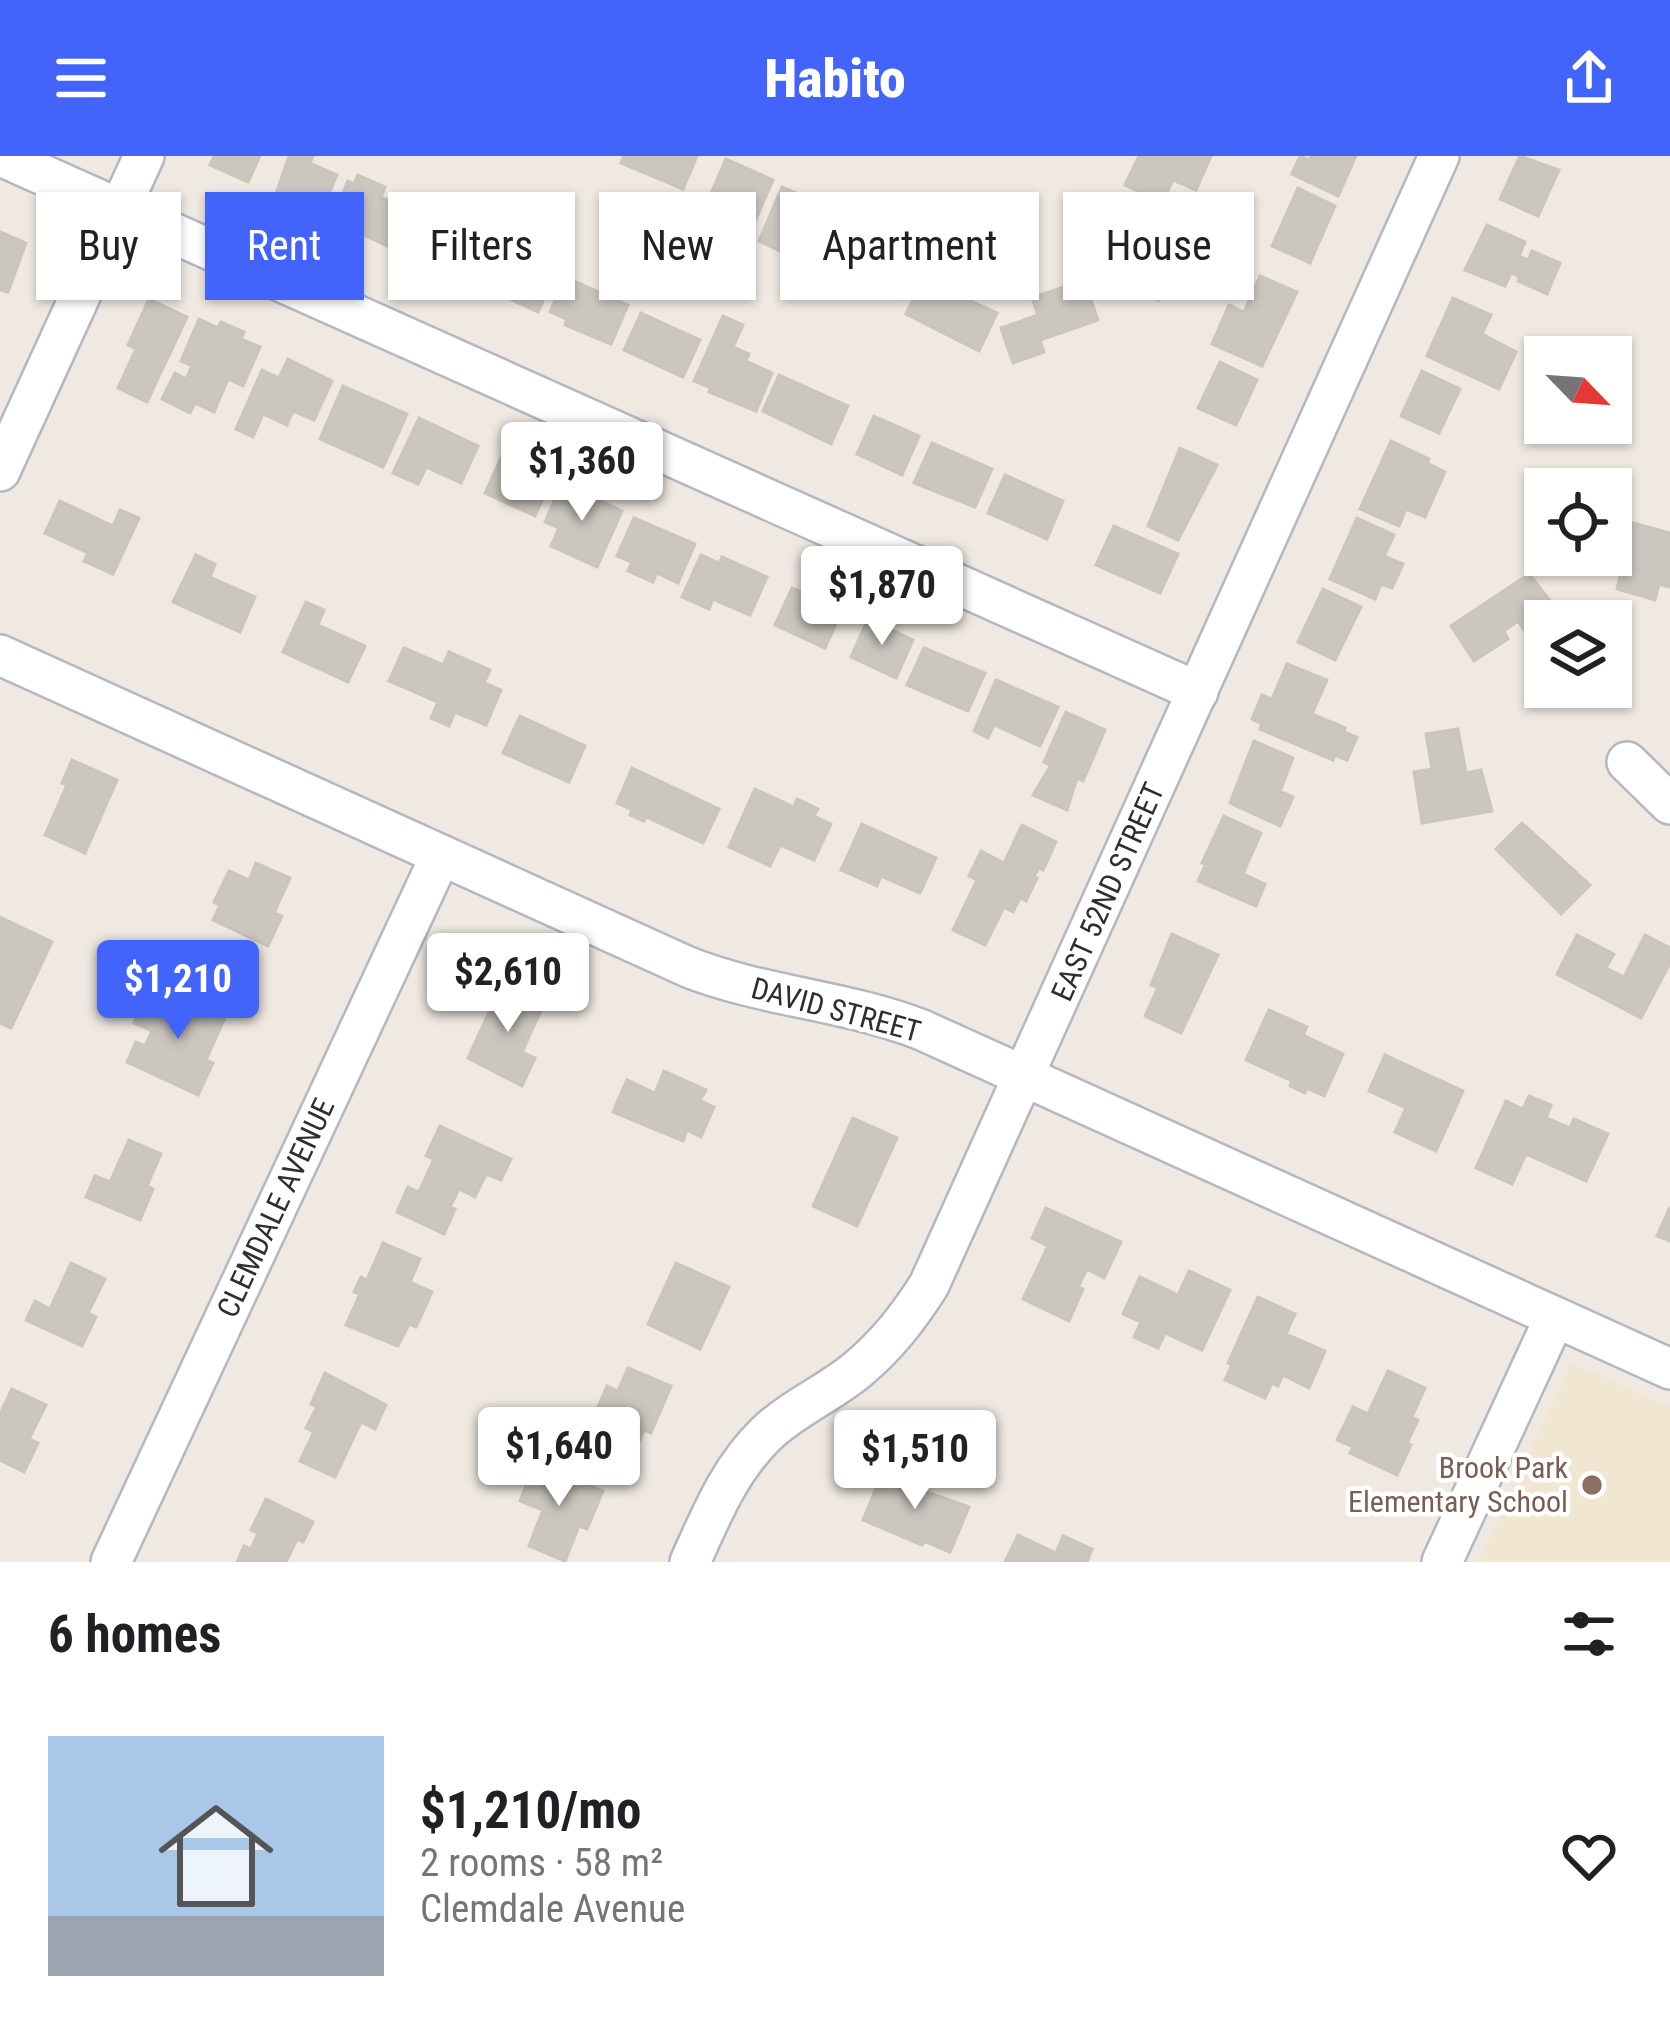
<!DOCTYPE html>
<meta charset="utf-8">
<style>
body{margin:0;font-family:"Roboto Condensed",sans-serif;background:#f2f2f2;color:#202124;height:100vh;display:flex;flex-direction:column;font-size:45px;white-space:nowrap}
*{box-sizing:border-box;margin:0}
p{font-size:39px;color:#757577}
.icon{flex:none;width:66px;height:66px;fill:none;stroke:currentColor;stroke-width:2;stroke-linecap:round;stroke-linejoin:round}
.map{position:relative;height:1406px;overflow:hidden}
.details{display:flex;flex-direction:column;background:#fff;flex:1}
.details>*{flex:none}
.guide{position:absolute;left:36px;top:36px;width:1599px;height:108px;display:flex;gap:24px}
.needle{width:78px;rotate:115deg}
.buttons{position:absolute;left:1524px;top:180px;display:grid;gap:24px}
.buttons a{display:grid;place-items:center;width:108px;height:108px;border-radius:0px;background:#fff;box-shadow:0 3px 9px #0004;font-size:60px}
.price{position:absolute;translate:-50% -102px;padding:0 27px;border-radius:12px;background:#fff;color:#222;font-size:39px;line-height:78px;filter:drop-shadow(0 3px 6px #0008)}
.price::after{content:'';position:absolute;left:50%;top:72px;width:36px;height:27px;margin-left:-18px;background:inherit;clip-path:polygon(0 0,100% 0,50% 100%)}
.price.selected{background:#4264fb;color:#fff}
ul{padding:0;list-style:none}
li{display:flex;align-items:center;gap:36px;height:300px;padding:0 48px}
li span{display:grid;place-items:center;flex:none;width:336px;height:240px;border-radius:0px;color:#555}
li>.icon{margin-inline-start:auto}
span .icon{width:144px;height:144px;fill:#fffc;stroke-width:1}
li b{font-size:51px}
h2{display:flex;justify-content:space-between;align-items:center;height:144px;padding:0 48px;font-size:51px}
.pill{padding:0 42px;border-radius:0px;background:#fff;box-shadow:0 3px 9px #0004;font-size:42px;line-height:108px}
.pill.selected{background:#4264fb;color:#fff}
header{display:flex;justify-content:space-between;align-items:center;height:156px;padding:0 48px;background:#4264fb;color:#fff;font-size:54px;font-weight:800}
.map>svg:first-child{display:block}
</style>
<header><svg class="icon" aria-label="menu" viewBox="0 0 24 24"><path d="M4 6h16M4 12h16M4 18h16"/></svg>Habito<svg class="icon" aria-label="share" viewBox="0 0 24 24"><path d="M12 15V3M7 8l5-5 5 5M5 13v7h14v-7"/></svg></header>
<div class="map">
<svg width="1670" height="1406" viewBox="0 0 1670 1406">
<rect width="100%" height="100%" fill="#efe9e1"/>
<polygon fill="#f0e6d1" points="1571,1207 1670,1251 1670,1406 1478,1406"/>
<g fill="#cbc7bf" stroke="#cbc5ba" stroke-width="3">
<polygon points="214,0 260,0 248,26 210,9"/>
<polygon points="313,0 310,7 337,19 320,58 276,38 289,0"/>
<polygon points="624,0 697,0 683,33 621,7"/>
<polygon points="1139,0 1211,0 1196,34 1173,24 1162,46 1125,29"/>
<polygon points="1300,0 1309,4 1311,0 1356,0 1338,40 1292,18"/>
<polygon points="1520,0 1559,14 1538,60 1500,43"/>
<polygon points="726,3 773,24 756,63 709,42"/>
<polygon points="358,19 385,31 381,41 411,55 394,93 331,64 348,25 354,28"/>
<polygon points="782,31 847,59 822,115 759,85"/>
<polygon points="1298,32 1335,50 1310,107 1272,90"/>
<polygon points="1123,56 1181,83 1158,144 1104,119 1116,94 1107,90"/>
<polygon points="422,58 483,85 466,123 424,107 426,103 405,94"/>
<polygon points="1487,69 1525,86 1519,100 1528,104 1532,95 1560,107 1547,138 1518,125 1520,121 1511,117 1505,130 1465,114"/>
<polygon points="0,76 26,87 8,136 0,134"/>
<polygon points="858,80 913,103 896,143 840,119"/>
<polygon points="510,97 555,118 538,156 493,135"/>
<polygon points="1260,120 1297,136 1262,210 1212,188 1229,149 1244,156"/>
<polygon points="565,121 628,149 611,188 565,169 567,163 550,156"/>
<polygon points="1084,124 1098,164 1040,184 1044,196 1013,207 1001,172 1038,159 1032,142"/>
<polygon points="921,127 947,139 953,127 975,138 971,145 997,157 979,195 906,158"/>
<polygon points="1453,142 1491,159 1482,178 1516,196 1499,233 1427,200"/>
<polygon points="149,143 187,161 147,246 118,232 136,193 128,189"/>
<polygon points="641,157 700,184 683,221 624,194"/>
<polygon points="723,160 743,169 733,191 749,198 746,205 772,217 756,255 709,236 711,232 694,225"/>
<polygon points="199,163 218,172 221,166 244,176 241,183 260,191 243,230 228,223 214,256 195,247 190,257 162,243 175,217 186,223 192,210 181,205"/>
<polygon points="288,203 332,225 314,264 293,255 287,269 263,258 253,281 236,273 262,214 279,222"/>
<polygon points="1220,206 1257,224 1236,269 1198,252"/>
<polygon points="1422,215 1460,233 1439,277 1401,260"/>
<polygon points="779,219 848,250 831,288 763,255"/>
<polygon points="343,230 407,258 383,311 320,283"/>
<polygon points="874,260 919,280 902,319 857,298"/>
<polygon points="419,262 478,290 461,327 426,311 418,328 393,317"/>
<polygon points="1391,285 1429,303 1427,307 1445,316 1425,361 1406,353 1399,370 1360,353"/>
<polygon points="932,287 992,313 975,351 914,327"/>
<polygon points="1180,292 1217,309 1178,384 1148,370"/>
<polygon points="502,300 552,322 535,360 485,337"/>
<polygon points="1005,319 1063,345 1047,383 988,357"/>
<polygon points="562,327 622,355 597,411 551,390 559,372 545,366"/>
<polygon points="60,345 113,370 120,354 139,362 113,418 84,405 88,397 45,377"/>
<polygon points="634,362 695,388 678,427 657,417 653,426 628,415 632,406 617,400"/>
<polygon points="1357,362 1394,379 1384,400 1403,408 1392,432 1381,428 1375,443 1330,423"/>
<polygon points="1633,367 1670,377 1670,431 1659,428 1655,444 1617,433"/>
<polygon points="1114,370 1178,398 1160,437 1096,409"/>
<polygon points="196,399 215,408 210,421 255,441 240,476 173,446"/>
<polygon points="701,399 719,407 722,401 767,421 750,459 713,443 709,453 682,441"/>
<polygon points="1529,418 1566,465 1545,465 1545,499 1542,501 1518,465 1504,475 1508,483 1474,505 1451,470"/>
<polygon points="792,432 842,454 825,492 775,469"/>
<polygon points="1323,433 1361,451 1335,504 1298,486"/>
<polygon points="306,446 324,454 318,469 365,490 348,526 283,496"/>
<polygon points="868,463 913,484 896,522 851,501"/>
<polygon points="404,492 443,509 449,496 490,514 484,527 501,534 486,569 455,556 449,570 431,562 438,546 389,525"/>
<polygon points="924,492 985,517 968,555 907,529"/>
<polygon points="1287,508 1327,524 1312,558 1345,572 1344,576 1357,581 1347,604 1335,599 1333,604 1260,573 1262,568 1252,563 1262,539 1272,543"/>
<polygon points="996,524 1058,551 1040,590 994,569 988,582 974,575"/>
<polygon points="1066,556 1105,574 1083,625 1077,622 1067,654 1033,639 1051,609 1044,606"/>
<polygon points="520,560 585,590 569,626 503,597"/>
<polygon points="1458,573 1466,617 1481,614 1492,655 1422,667 1414,616 1432,613 1426,578"/>
<polygon points="1254,585 1293,602 1280,635 1293,641 1280,670 1230,647"/>
<polygon points="72,604 117,624 85,697 45,679 67,629 62,627"/>
<polygon points="632,612 719,653 703,687 646,661 644,665 630,659 632,654 617,647"/>
<polygon points="755,633 794,651 797,643 818,653 814,660 831,668 814,704 780,689 770,710 729,691"/>
<polygon points="1224,660 1261,677 1243,718 1265,728 1256,750 1198,725 1206,708 1202,707"/>
<polygon points="1522,667 1590,729 1561,758 1496,693"/>
<polygon points="862,668 936,702 920,737 881,720 877,730 841,714"/>
<polygon points="1022,669 1056,686 1043,714 1039,712 1034,720 1037,722 1026,745 1020,742 1013,756 1004,751 985,789 953,774 977,724 969,720 981,695 1004,707"/>
<polygon points="256,707 290,722 274,757 282,760 268,790 213,764 220,749 214,746 229,715 249,724"/>
<polygon points="0,761 52,786 11,872 0,867"/>
<polygon points="1172,778 1218,799 1181,877 1145,860 1158,832 1151,829"/>
<polygon points="1577,779 1614,798 1606,812 1624,821 1645,779 1670,792 1670,807 1641,862 1557,818"/>
<polygon points="502,828 544,848 522,896 535,902 522,930 468,902"/>
<polygon points="149,837 185,857 192,841 227,857 206,904 213,907 198,939 127,906 136,886 145,890 152,875 134,867"/>
<polygon points="1269,854 1307,871 1303,879 1343,898 1324,940 1307,932 1305,937 1290,930 1292,925 1246,904"/>
<polygon points="1385,899 1463,935 1436,995 1395,976 1406,952 1369,935"/>
<polygon points="664,915 706,934 700,945 714,951 701,981 687,974 683,985 613,956 627,924 655,937"/>
<polygon points="1529,940 1551,949 1546,962 1570,972 1574,963 1608,978 1586,1025 1526,998 1512,1028 1476,1012 1506,945 1523,953"/>
<polygon points="853,962 897,982 857,1070 813,1050"/>
<polygon points="440,970 511,1003 501,1024 486,1018 475,1041 459,1033 450,1051 455,1053 444,1078 397,1056 408,1031 419,1036 434,1003 426,1000"/>
<polygon points="129,984 161,998 147,1030 153,1033 140,1064 86,1041 95,1020 110,1026"/>
<polygon points="1670,1051 1670,1085 1657,1080"/>
<polygon points="1046,1052 1121,1086 1104,1122 1087,1113 1078,1131 1083,1133 1069,1165 1023,1143 1048,1090 1032,1082"/>
<polygon points="383,1087 420,1103 410,1126 432,1136 416,1171 409,1168 398,1190 346,1169 360,1138 354,1136 361,1121 367,1124"/>
<polygon points="71,1107 105,1123 88,1157 96,1161 82,1190 26,1164 35,1145 50,1153"/>
<polygon points="676,1107 729,1131 700,1193 648,1168"/>
<polygon points="1189,1115 1230,1134 1202,1194 1165,1177 1158,1192 1134,1181 1141,1166 1123,1158 1140,1121 1178,1139"/>
<polygon points="1258,1141 1295,1158 1286,1178 1325,1195 1309,1232 1283,1219 1278,1230 1272,1227 1265,1242 1225,1224 1232,1209 1228,1207"/>
<polygon points="628,1212 671,1230 651,1277 644,1274 630,1307 593,1290 608,1256 598,1251 607,1230 618,1235"/>
<polygon points="1388,1215 1425,1232 1412,1261 1418,1264 1407,1287 1411,1289 1397,1319 1350,1297 1353,1291 1337,1284 1353,1251 1368,1258"/>
<polygon points="325,1217 386,1249 375,1273 361,1266 335,1321 300,1305 314,1276 306,1272 317,1251 311,1248"/>
<polygon points="12,1233 46,1249 29,1283 38,1287 24,1316 0,1304 0,1258"/>
<polygon points="535,1307 603,1335 587,1373 579,1370 565,1405 529,1390 543,1354 520,1345"/>
<polygon points="885,1311 924,1327 921,1334 969,1351 950,1396 924,1385 922,1389 863,1364"/>
<polygon points="266,1343 313,1366 303,1386 297,1383 286,1406 237,1406 244,1390 251,1393 258,1377 251,1374"/>
<polygon points="1018,1379 1056,1397 1063,1380 1092,1393 1087,1406 1005,1406"/>
</g>
<g fill="none" stroke-linecap="round" stroke-linejoin="round">
<defs>
<g id="minor">
<polyline points="1,0 1198,536"/>
<polyline points="0,315 144,0"/>
<path d="M0,499L688,811C764,841 846,844 922,874L1670,1213"/>
<polyline points="1627,606 1670,648"/>
<polyline points="111,1406 441,699"/>
<path d="M690,1406C711,1360 729,1314 766,1278C793,1252 828,1238 857,1214C887,1189 908,1162 929,1129L1439,0"/>
<polyline points="1442,1406 1555,1161"/>
</g>
</defs>
<use href="#minor" stroke="#b4b7c1" stroke-width="44"/>
<use href="#minor" stroke="#fff" stroke-width="39"/>
</g>
<circle fill="#8d6e63" stroke="#fff" stroke-width="4.5" cx="1592" cy="1329" r="12"/>
<g text-anchor="middle" stroke-width="9" stroke-linejoin="round" paint-order="stroke">
<g font-size="30" fill="#2e2e2e" stroke="#fff">
<text transform="translate(1108 736) rotate(-66)" y="10">EAST 52ND STREET</text>
<text transform="translate(836 854) rotate(15)" y="10">DAVID STREET</text>
<text transform="translate(276 1052) rotate(-65)" y="10">CLEMDALE AVENUE</text>
</g>
<g font-size="30" fill="#785e54" stroke="#fff" text-anchor="end">
<text x="1568" y="1322">Brook Park<tspan x="1568" dy="34">Elementary School</tspan></text>
</g>
</g>
</svg>
<div class="buttons">
<a><svg class="needle" viewBox="-14 -14 28 28"><path d="M0-13l5 13h-10z" fill="#e53935"/><path d="M0 13l5-13h-10z" fill="#757577"/></svg></a>
<a><svg class="icon" aria-label="locate" viewBox="0 0 24 24"><circle cx="12" cy="12" r="6"/><path d="M12 2v4M12 18v4M2 12h4M18 12h4"/></svg></a>
<a><svg class="icon" aria-label="layers" viewBox="0 0 24 24"><path d="M12 4l9 5-9 5-9-5zM3 14l9 5 9-5"/></svg></a>
</div>
<b class="price" style="left:582px;top:368px">$1,360</b>
<b class="price" style="left:882px;top:492px">$1,870</b>
<b class="price" style="left:508px;top:879px">$2,610</b>
<b class="price selected" style="left:178px;top:886px">$1,210</b>
<b class="price" style="left:559px;top:1353px">$1,640</b>
<b class="price" style="left:915px;top:1356px">$1,510</b>
<div class="guide">
<a class="pill">Buy</a>
<a class="pill selected">Rent</a>
<a class="pill">Filters</a>
<a class="pill">New</a>
<a class="pill">Apartment</a>
<a class="pill">House</a>
</div>
</div>
<section class="details">
<h2>6 homes<svg class="icon" aria-label="filters" viewBox="0 0 24 24"><path d="M4 7h16M4 17h16"/><circle cx="9" cy="7" r="2"/><circle cx="15" cy="17" r="2"/></svg></h2>
<ul>
<li><span style="background:linear-gradient(#a9c7e8 75%,#9aa5b1 0)"><svg class="icon" aria-label="home" viewBox="0 0 24 24"><path d="M3 11l9-7 9 7M6 9v11h12V9"/></svg></span><div><b>$1,210/mo</b><p>2 rooms · 58 m²</p><p>Clemdale Avenue</p></div><svg class="icon" aria-label="heart" viewBox="0 0 24 24"><path d="M12 20l-8-8c-3-5 5-10 8-4 3-6 11-1 8 4z"/></svg></li>
</ul>
</section>
